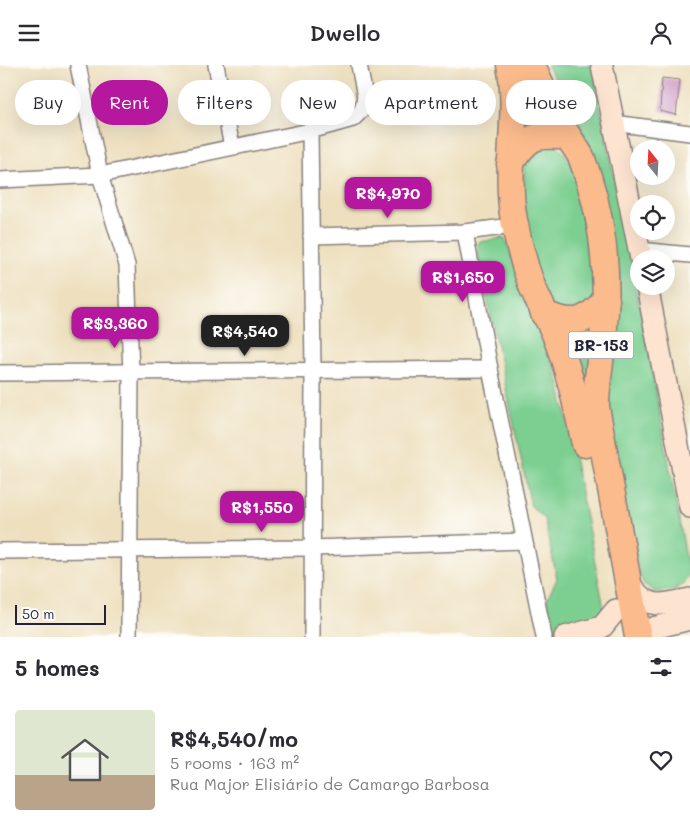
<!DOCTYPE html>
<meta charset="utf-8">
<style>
body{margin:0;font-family:Mali,sans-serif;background:#f7f7f7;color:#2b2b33;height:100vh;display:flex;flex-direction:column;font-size:19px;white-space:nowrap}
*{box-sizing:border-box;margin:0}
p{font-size:16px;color:#7c7c81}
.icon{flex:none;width:28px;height:28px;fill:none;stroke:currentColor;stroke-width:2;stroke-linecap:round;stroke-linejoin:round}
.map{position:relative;height:572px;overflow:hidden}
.sheet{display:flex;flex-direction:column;background:#fff;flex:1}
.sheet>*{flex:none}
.guide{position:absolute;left:15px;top:15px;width:660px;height:45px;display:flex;gap:10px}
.needle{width:32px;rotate:342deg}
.tools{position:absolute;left:630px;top:75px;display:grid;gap:10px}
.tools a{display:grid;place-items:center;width:45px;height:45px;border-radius:50%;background:#fff;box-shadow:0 5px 20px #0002;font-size:25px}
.scale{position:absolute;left:15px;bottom:12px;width:91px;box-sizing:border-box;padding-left:5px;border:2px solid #22223b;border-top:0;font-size:14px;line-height:18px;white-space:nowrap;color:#22223b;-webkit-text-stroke:4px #fdfcf7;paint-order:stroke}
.price{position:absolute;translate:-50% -42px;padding:0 11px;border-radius:10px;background:#b5179e;color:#fff;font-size:16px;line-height:32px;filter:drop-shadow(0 1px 2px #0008)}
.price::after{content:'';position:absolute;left:50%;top:30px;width:15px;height:11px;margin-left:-8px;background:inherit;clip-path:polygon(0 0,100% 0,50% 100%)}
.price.current{background:#222;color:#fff}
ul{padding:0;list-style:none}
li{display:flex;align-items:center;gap:15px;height:125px;padding:0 15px}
li span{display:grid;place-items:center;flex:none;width:140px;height:100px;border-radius:5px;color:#555}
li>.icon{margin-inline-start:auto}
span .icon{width:60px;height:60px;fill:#fffc;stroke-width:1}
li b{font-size:21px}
h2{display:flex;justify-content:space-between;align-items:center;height:60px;padding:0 15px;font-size:21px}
.chip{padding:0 18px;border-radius:22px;background:#fff;box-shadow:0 5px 20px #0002;font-size:18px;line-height:45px}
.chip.current{background:#b5179e;color:#fff}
header{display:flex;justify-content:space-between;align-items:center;height:65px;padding:0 15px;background:#fff;font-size:22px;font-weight:600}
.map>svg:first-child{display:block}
</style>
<header><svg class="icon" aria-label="menu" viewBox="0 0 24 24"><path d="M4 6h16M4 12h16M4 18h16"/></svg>Dwello<svg class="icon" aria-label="person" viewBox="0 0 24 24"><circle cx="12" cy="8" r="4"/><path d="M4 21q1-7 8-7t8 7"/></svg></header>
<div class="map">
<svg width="690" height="572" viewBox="0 0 690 572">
<rect width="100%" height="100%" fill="#fdfcf7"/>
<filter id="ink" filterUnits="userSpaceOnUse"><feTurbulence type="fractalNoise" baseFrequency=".02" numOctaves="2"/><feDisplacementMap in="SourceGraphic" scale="10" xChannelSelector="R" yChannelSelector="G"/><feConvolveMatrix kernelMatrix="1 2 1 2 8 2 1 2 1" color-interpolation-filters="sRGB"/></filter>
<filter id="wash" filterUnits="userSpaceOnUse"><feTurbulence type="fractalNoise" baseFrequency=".0096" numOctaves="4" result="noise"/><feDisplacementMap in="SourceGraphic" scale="20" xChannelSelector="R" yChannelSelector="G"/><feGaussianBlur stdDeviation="1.12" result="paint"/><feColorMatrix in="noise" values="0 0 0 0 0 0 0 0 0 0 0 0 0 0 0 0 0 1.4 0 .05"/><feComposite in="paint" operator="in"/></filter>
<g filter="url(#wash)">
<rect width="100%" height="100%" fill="#eee0bf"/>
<g fill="#7ccf91" stroke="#4f7866">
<polygon points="525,0 554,62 521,69"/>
<path d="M547,0H592L653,310L689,509C681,526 673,526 655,527L643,518L639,507L608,351L594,95L579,57Z"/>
<polygon points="553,74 580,110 598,240 551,247 523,174 524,85"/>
<polygon points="502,173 505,174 559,316 603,538 603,546 600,552 554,566 547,534 557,514 544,453 531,441 477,186 479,177"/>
<polygon points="597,254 590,352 560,261"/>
</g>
<g id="blocks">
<polygon fill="#ce99c5" points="662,13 680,15 676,50 660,46"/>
</g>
</g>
<g filter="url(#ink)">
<use href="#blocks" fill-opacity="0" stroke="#88817d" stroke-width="1"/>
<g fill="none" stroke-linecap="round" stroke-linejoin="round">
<defs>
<g id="street">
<polyline points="78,0 100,110 127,200 131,308 129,572"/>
<polyline points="216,0 232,82"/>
<polyline points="613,58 690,68"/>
<polyline points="310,66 313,306 312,572"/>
<polyline points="0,115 100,110 310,66 353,54 362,45 365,32 359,0"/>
<polyline points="465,167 490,304 544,572"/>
<polyline points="311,171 465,167 504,162 513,153"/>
<polyline points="639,185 690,190"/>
<polyline points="0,308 490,304"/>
<polyline points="0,486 312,483 524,476"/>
</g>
<g id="secondary">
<polyline points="602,0 641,194"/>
<polyline points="647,221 690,442"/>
<path d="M629,518C648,546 661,540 690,534"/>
<polyline points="565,572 602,562 616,545"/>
<polyline points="646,572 653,563 690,554"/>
</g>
<g id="highway">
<path d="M510,0C520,52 504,103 514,155C518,177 524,200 532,221C539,238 548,253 555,269C569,304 577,342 585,379"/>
<path d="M532,0C542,23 553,46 566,68C571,77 578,85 582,94C602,147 609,206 604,262C602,289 596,315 596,342L638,572"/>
<path d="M510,99C528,71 535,68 568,72"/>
<path d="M544,249C574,261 584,259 606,235"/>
</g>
</defs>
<use href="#street" stroke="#88817d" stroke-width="18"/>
<use href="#secondary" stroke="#88817d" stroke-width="24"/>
<use href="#highway" stroke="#88817d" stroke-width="29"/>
<use href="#street" stroke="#fff" stroke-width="15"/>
<use href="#secondary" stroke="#fde4d1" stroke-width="21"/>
<use href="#highway" stroke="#fbbb8c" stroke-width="26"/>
</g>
</g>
<g text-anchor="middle" stroke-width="5" stroke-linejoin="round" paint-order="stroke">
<rect fill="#fdfcf7" stroke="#646373" stroke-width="1" x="568.5" y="266.5" width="65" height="27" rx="4"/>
<g font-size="16" font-weight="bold" fill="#22223b">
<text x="601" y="286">BR-153</text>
</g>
</g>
</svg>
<div class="tools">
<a><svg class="needle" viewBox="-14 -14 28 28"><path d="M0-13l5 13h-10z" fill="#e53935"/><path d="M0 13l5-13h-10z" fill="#7c7c81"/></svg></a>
<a><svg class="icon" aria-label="locate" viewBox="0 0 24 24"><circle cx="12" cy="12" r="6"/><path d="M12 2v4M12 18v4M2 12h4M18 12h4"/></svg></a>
<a><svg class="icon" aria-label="layers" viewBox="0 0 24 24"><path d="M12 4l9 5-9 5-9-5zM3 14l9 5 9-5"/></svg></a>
</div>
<div class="scale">50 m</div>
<b class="price" style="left:388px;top:154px">R$4,970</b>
<b class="price" style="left:463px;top:238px">R$1,650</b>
<b class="price" style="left:115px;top:284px">R$3,360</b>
<b class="price current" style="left:245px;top:292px">R$4,540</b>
<b class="price" style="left:262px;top:468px">R$1,550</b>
<div class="guide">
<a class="chip">Buy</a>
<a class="chip current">Rent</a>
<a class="chip">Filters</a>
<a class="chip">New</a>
<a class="chip">Apartment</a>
<a class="chip">House</a>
</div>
</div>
<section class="sheet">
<h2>5 homes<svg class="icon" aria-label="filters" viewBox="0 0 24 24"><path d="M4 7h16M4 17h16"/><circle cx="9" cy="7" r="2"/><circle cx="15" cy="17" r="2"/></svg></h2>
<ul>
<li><span style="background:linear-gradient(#dfe7d0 65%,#b9a48a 0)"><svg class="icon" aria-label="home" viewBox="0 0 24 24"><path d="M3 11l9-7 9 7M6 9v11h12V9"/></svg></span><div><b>R$4,540/mo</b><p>5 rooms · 163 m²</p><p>Rua Major Elisiário de Camargo Barbosa</p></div><svg class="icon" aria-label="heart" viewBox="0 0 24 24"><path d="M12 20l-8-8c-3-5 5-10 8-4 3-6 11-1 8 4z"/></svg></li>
</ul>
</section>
